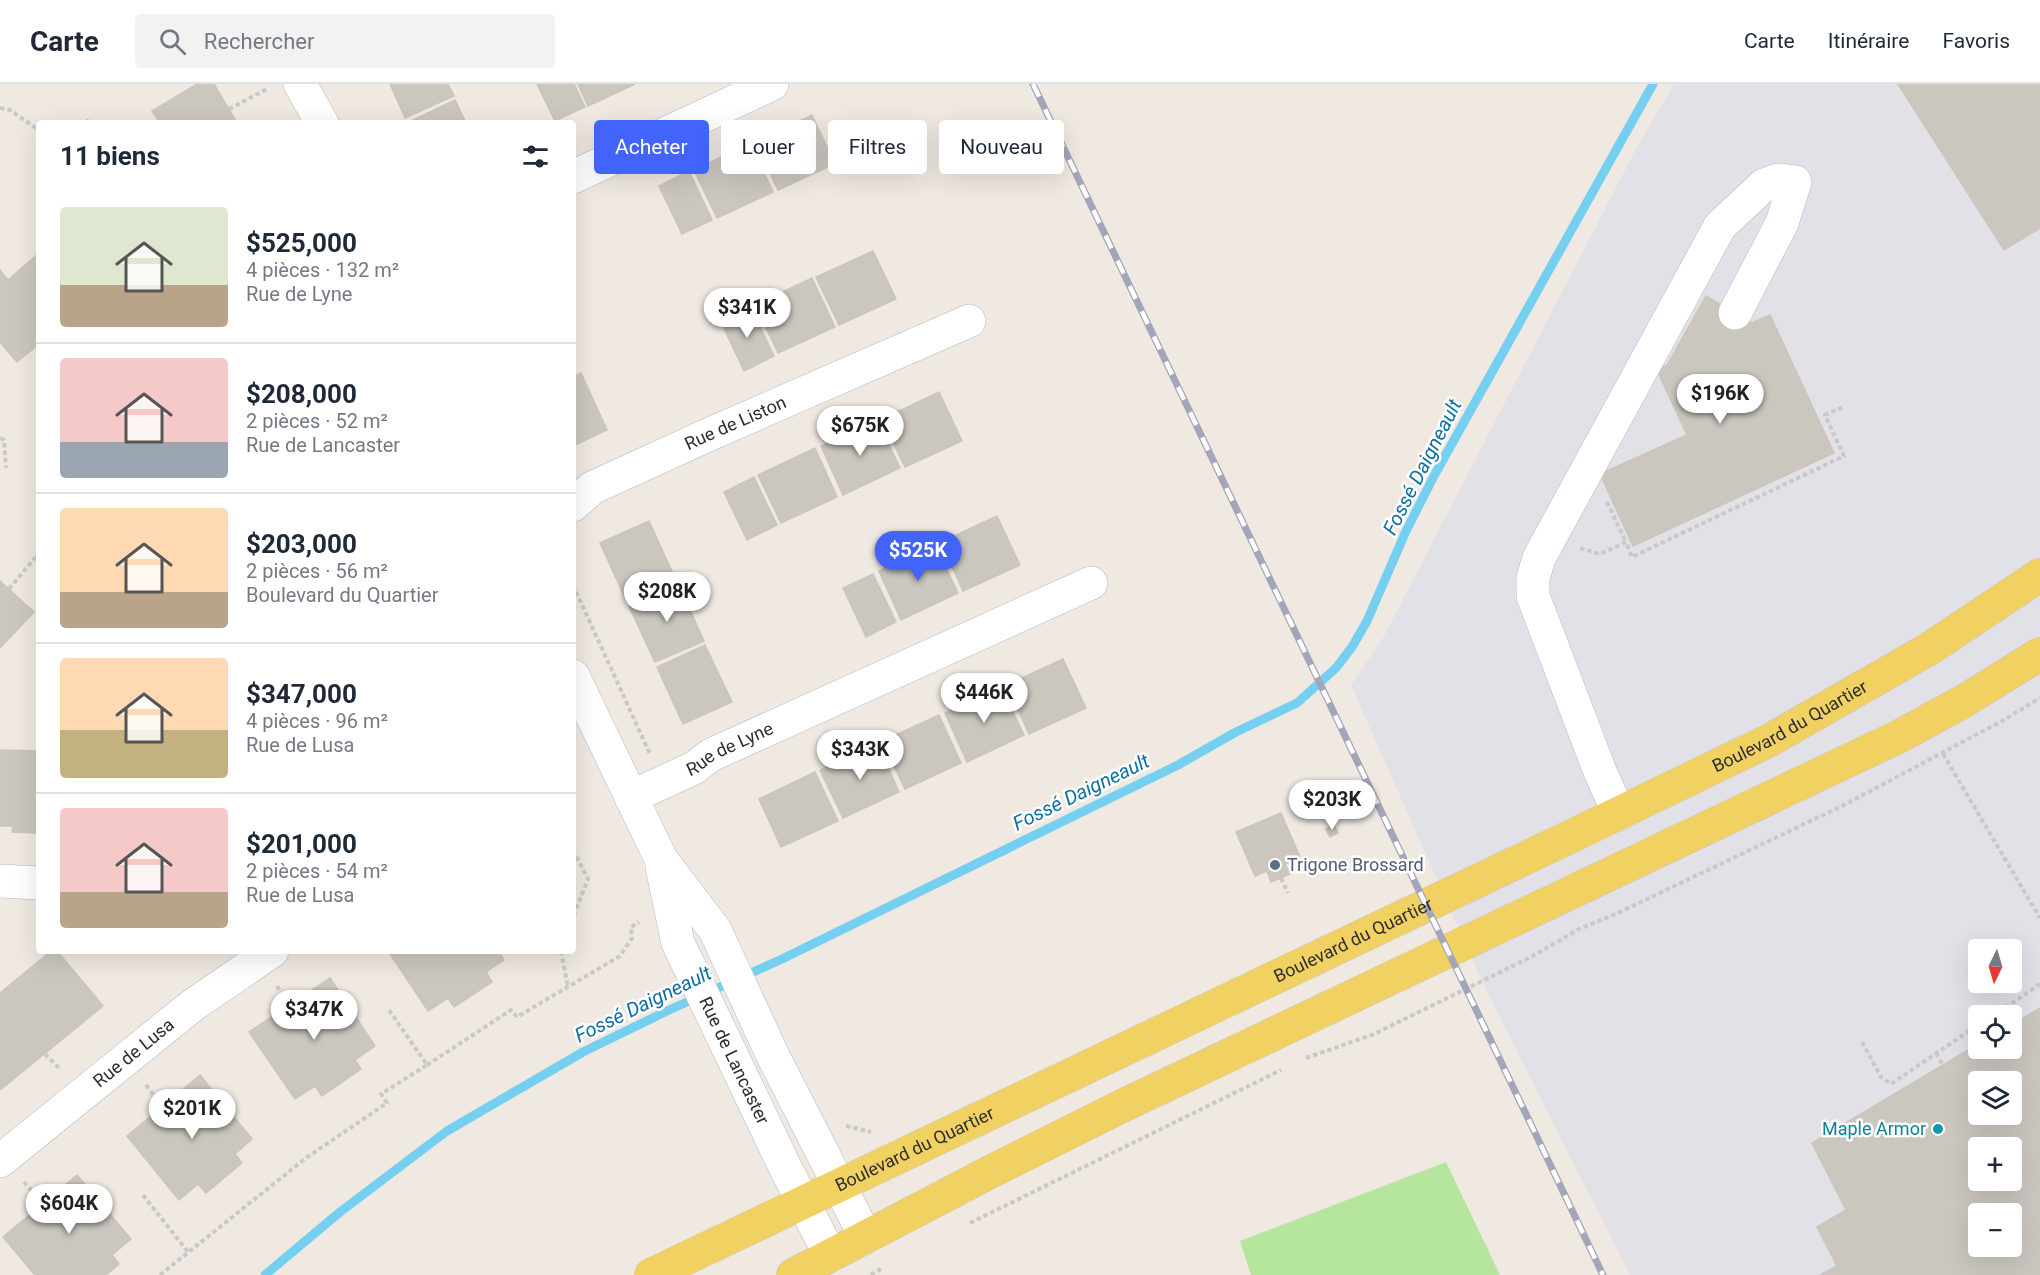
<!DOCTYPE html>
<html lang="fr">
<meta charset="utf-8">
<style>
body{margin:0;font-family:Roboto,sans-serif;background:#f2f2f3;color:#1f2937;height:100vh;display:flex;flex-direction:column;font-size:22px;white-space:nowrap}
*{box-sizing:border-box;margin:0}
p{font-size:20px;color:#747a83}
.icon{flex:none;width:33px;height:33px;fill:none;stroke:currentColor;stroke-width:2;stroke-linecap:round;stroke-linejoin:round}
.map{position:relative;flex:1;overflow:hidden}
.panel{position:absolute;left:36px;top:36px;width:540px;height:834px;display:flex;flex-direction:column;background:#fff;border-radius:6px;box-shadow:0 6px 24px #0002}
.panel>*{flex:none}
.top-card{position:absolute;left:594px;top:36px;width:570px;height:54px;display:flex;gap:12px}
.needle{width:39px;rotate:185deg}
.buttons{position:absolute;left:1968px;top:855px;display:grid;gap:12px}
.buttons a{display:grid;place-items:center;width:54px;height:54px;border-radius:6px;background:#fff;box-shadow:0 6px 24px #0002;font-size:30px}
.price{position:absolute;translate:-50% -51px;padding:0 14px;border-radius:21px;background:#fff;color:#222;font-size:20px;line-height:39px;filter:drop-shadow(0 2px 3px #0008)}
.price::after{content:'';position:absolute;left:50%;top:36px;width:18px;height:14px;margin-left:-9px;background:inherit;clip-path:polygon(0 0,100% 0,50% 100%)}
.price.on{background:#4264fb;color:#fff}
ul{padding:0;list-style:none}
li{display:flex;align-items:center;gap:18px;height:150px;padding:0 24px}
li+li{border-top:2px solid #e0e1e3}
li span{display:grid;place-items:center;flex:none;width:168px;height:120px;border-radius:6px;color:#555}
li>.icon{margin-inline-start:auto}
span .icon{width:72px;height:72px;fill:#fffc;stroke-width:1}
li b{font-size:26px}
h2{display:flex;justify-content:space-between;align-items:center;height:72px;padding:0 24px;font-size:26px}
.tag{padding:0 21px;border-radius:6px;background:#fff;box-shadow:0 6px 24px #0002;font-size:21px;line-height:54px}
.tag.on{background:#4264fb;color:#fff}
header{display:flex;align-items:center;gap:36px;box-sizing:border-box;height:84px;padding:0 30px;background:#fff;border-bottom:2px solid #e0e1e3}
header strong{font-size:28px}
nav{display:flex;gap:33px;margin-inline-start:auto;font-size:21px}
.search{width:420px;height:54px;background:#f2f2f3;display:flex;align-items:center;gap:15px;box-sizing:border-box;padding:0 21px;border-radius:6px;color:#747a83;font-size:22px}
.map>svg:first-child{display:block}
</style>
<header>
<strong>Carte</strong>
<div class="search"><svg class="icon" aria-label="search" viewBox="0 0 24 24"><circle cx="10" cy="10" r="6"/><path d="M15 15l6 6"/></svg>Rechercher</div>
<nav><a>Carte</a><a>Itinéraire</a><a>Favoris</a></nav>
</header>
<div class="map">
<svg width="2040" height="1191" viewBox="0 0 2040 1191">
<rect width="100%" height="100%" fill="#efe9e1"/>
<path fill="#e3e1e8" fill-rule="evenodd" d="M1674,0H2040V1191H1630L1485,904L1351,601L1383,554L1637,63ZM1978,866H2012V898H1978ZM1978,932H2012V964H1978ZM1978,998H2012V1030H1978ZM1978,1064H2012V1096H1978ZM1978,1130H2012V1162H1978Z"/>
<polygon fill="#b6e59e" points="1446,1078 1500,1191 1251,1191 1240,1157"/>
<g fill="none" stroke-linecap="round" stroke-linejoin="round">
<polyline stroke="#75cff0" stroke-width="9" points="265,1191 340,1128 447,1047 583,968 667,927 782,875 1178,681 1236,648 1297,619 1336,584 1352,563 1367,537 1406,447 1435,390 1653,0"/>
</g>
<g fill="#cbc7bf" stroke="#cbc5ba" stroke-width="1.5" fill-rule="evenodd">
<polygon points="197,0 214,0 237,39 160,39 152,27"/>
<polygon points="390,0 448,0 454,12 405,34"/>
<polygon points="537,0 574,0 585,23 555,37"/>
<polygon points="578,0 635,0 588,22"/>
<polygon points="1898,0 2040,0 2040,144 2004,166"/>
<polygon points="455,16 466,39 407,39"/>
<polygon points="812,31 835,80 778,106 755,58"/>
<polygon points="750,59 773,108 717,134 694,86"/>
<polygon points="689,87 712,136 682,150 659,102"/>
<polygon points="873,167 896,215 839,241 816,193"/>
<polygon points="39,169 39,260 17,278 0,258 0,186 8,196"/>
<polygon points="812,194 835,243 778,269 755,221"/>
<polygon points="1706,212 1752,239 1770,231 1834,369 1633,462 1600,390 1687,351 1657,286 1667,281"/>
<polygon points="751,224 774,272 744,287 721,238"/>
<polygon points="581,289 607,346 573,362 573,293"/>
<polygon points="939,308 962,357 905,383 882,335"/>
<polygon points="877,336 900,384 843,411 821,362"/>
<polygon points="815,364 837,413 781,439 758,391"/>
<polygon points="754,393 777,441 747,456 724,408"/>
<polygon points="997,432 1020,481 963,507 941,458"/>
<polygon points="649,437 675,494 626,516 600,459"/>
<polygon points="935,461 958,509 901,536 879,487"/>
<polygon points="873,490 896,538 866,553 843,504"/>
<polygon points="0,497 34,528 0,564"/>
<polygon points="678,499 704,557 655,578 629,522"/>
<polygon points="705,561 732,618 683,640 657,583"/>
<polygon points="1063,575 1086,624 1029,650 1007,601"/>
<polygon points="1001,603 1024,651 967,678 945,629"/>
<polygon points="939,631 961,679 905,705 882,657"/>
<polygon points="877,659 899,708 843,734 820,686"/>
<polygon points="0,666 39,667 39,749 12,748 13,742 0,742"/>
<polygon points="815,688 838,737 781,763 759,715"/>
<polygon points="1281,729 1300,773 1285,780 1290,790 1271,798 1267,787 1255,792 1236,748"/>
<polygon points="1334,741 1338,749 1330,753 1326,745"/>
<polygon points="51,867 57,867 103,922 0,1006 0,909"/>
<polygon points="388,867 499,867 504,876 486,888 492,898 454,923 448,914 428,927"/>
<polygon points="330,894 375,962 355,976 361,985 322,1012 315,1002 295,1015 249,948"/>
<path d="M2040,924V1191H1820L1837,1182L1817,1143L1846,1126L1812,1059L1978,960V964H2012V941ZM1978,998H2012V1030H1978ZM1978,1064H2012V1096H1978ZM1978,1130H2012V1162H1978Z"/>
<polygon points="200,991 252,1055 235,1070 242,1079 206,1109 198,1100 179,1116 127,1052"/>
<polygon points="77,1091 131,1155 112,1171 119,1180 106,1191 35,1191 3,1153"/>
</g>
<g fill="none" stroke-linecap="round" stroke-linejoin="round">
<defs>
<g id="minor">
<polyline points="300,0 322,39"/>
<polyline points="573,93 772,0"/>
<path id="s1" d="M573,421L592,404L710,350L969,237"/>
<polyline points="573,592 661,775 715,846 773,972 865,1152"/>
<path id="s2" d="M631,713L694,684L711,671L1091,499"/>
<polyline points="1619,730 1599,685 1533,512 1533,494 1539,474 1720,142 1764,101 1778,96 1795,98 1782,139 1735,229"/>
<path id="s3" d="M662,783L678,859L785,1083L830,1171"/>
<polyline points="0,797 39,799"/>
<path id="s4" d="M0,1077L193,921L272,867"/>
</g>
<g id="major">
<path id="s5" d="M651,1191L1578,749L1770,656L1929,565L2040,491"/>
<polyline points="793,1191 994,1086 1122,1022 1900,652 1964,617 2040,570"/>
</g>
</defs>
<use href="#minor" stroke="#b4b7c1" stroke-width="34"/>
<use href="#major" stroke="#c9c9c9" stroke-width="34"/>
<g stroke="#c9c9c9" stroke-width="4" stroke-dasharray="4.5 3" stroke-linecap="butt">
<polyline points="0,24 10,26 39,46"/>
<polyline points="229,25 267,5"/>
<polyline points="86,39 89,35"/>
<polyline points="0,354 4,356 6,384"/>
<polyline points="1607,418 1626,458"/>
<polyline points="1580,464 1600,470 1626,458 1632,473 1844,372 1825,331 1843,323"/>
<polyline points="573,501 650,670"/>
<polyline points="9,505 39,469"/>
<polyline points="1943,670 2040,834"/>
<polyline points="573,766 588,795 573,833"/>
<polyline points="1281,794 1288,809"/>
<polyline points="561,867 568,903"/>
<polyline points="277,902 289,921"/>
<polyline points="1993,932 2040,900"/>
<polyline points="1862,958 1881,993 1891,1000 1978,941"/>
<polyline points="1936,969 1943,981"/>
<polyline points="45,970 61,986"/>
<polyline points="1306,974 1374,950 1533,872 1579,845 1618,829 1844,721 2002,637 2040,614"/>
<polyline points="427,981 511,926 517,933 620,872 632,854 631,843 639,838"/>
<polyline points="146,1001 162,1022"/>
<polyline points="846,1042 871,1048"/>
<polyline points="24,1098 43,1120"/>
<polyline points="143,1111 188,1168"/>
<polyline points="970,1139 1281,986"/>
<polyline points="160,1191 306,1074 387,1019 381,1010 427,981 389,926"/>
<polyline points="871,1191 881,1185"/>
</g>
<use href="#minor" stroke="#fff" stroke-width="33"/>
<use href="#major" stroke="#f2d163" stroke-width="33"/>
<defs>
<polyline id="rail" points="1033,0 1603,1191"/>
</defs>
<use href="#rail" stroke="#a3a6b8" stroke-width="7"/>
<use href="#rail" stroke="#fff" stroke-width="4.5" stroke-dasharray="14" stroke-linecap="butt"/>
</g>
<circle fill="#5c6f8a" stroke="#fff" stroke-width="2" cx="1275" cy="781" r="6"/>
<circle fill="#0f9aa8" stroke="#fff" stroke-width="2" cx="1938" cy="1045" r="6"/>
<g text-anchor="middle" stroke-width="5" stroke-linejoin="round" paint-order="stroke">
<g font-size="18" fill="#2e2e2e" stroke="#fff">
<text dy="6" stroke="none"><textPath href="#s1" startOffset="183">Rue de Liston</textPath></text>
<text dy="6" stroke="none"><textPath href="#s5" startOffset="1264">Boulevard du Quartier</textPath></text>
<text dy="6" stroke="none"><textPath href="#s2" startOffset="110">Rue de Lyne</textPath></text>
<text dy="6" stroke="none"><textPath href="#s5" startOffset="778">Boulevard du Quartier</textPath></text>
<text dy="6" stroke="none"><textPath href="#s4" startOffset="172">Rue de Lusa</textPath></text>
<text dy="6" stroke="none"><textPath href="#s3" startOffset="208">Rue de Lancaster</textPath></text>
<text dy="6" stroke="none"><textPath href="#s5" startOffset="292">Boulevard du Quartier</textPath></text>
</g>
<g font-size="18" fill="#4e5e75" stroke="#fff" text-anchor="start">
<text x="1287" y="787">Trigone Brossard</text>
</g>
<g font-size="18" fill="#0d838f" stroke="#fff" text-anchor="end">
<text x="1926" y="1051">Maple Armor</text>
</g>
<g font-size="20" font-style="italic" fill="#0d6fa3" stroke="#fff">
<text transform="translate(1422 383) rotate(-63)" y="7">Fossé Daigneault</text>
<text transform="translate(1081 708) rotate(-26)" y="7">Fossé Daigneault</text>
<text transform="translate(643 920) rotate(-26)" y="7">Fossé Daigneault</text>
</g>
</g>
</svg>
<div class="buttons">
<a><svg class="needle" viewBox="-14 -14 28 28"><path d="M0-13l5 13h-10z" fill="#e53935"/><path d="M0 13l5-13h-10z" fill="#747a83"/></svg></a>
<a><svg class="icon" aria-label="locate" viewBox="0 0 24 24"><circle cx="12" cy="12" r="6"/><path d="M12 2v4M12 18v4M2 12h4M18 12h4"/></svg></a>
<a><svg class="icon" aria-label="layers" viewBox="0 0 24 24"><path d="M12 4l9 5-9 5-9-5zM3 14l9 5 9-5"/></svg></a>
<a>+</a>
<a>−</a>
</div>
<b class="price" style="left:747px;top:255px">$341K</b>
<b class="price" style="left:1720px;top:341px">$196K</b>
<b class="price" style="left:860px;top:373px">$675K</b>
<b class="price on" style="left:918px;top:498px">$525K</b>
<b class="price" style="left:667px;top:539px">$208K</b>
<b class="price" style="left:984px;top:640px">$446K</b>
<b class="price" style="left:860px;top:697px">$343K</b>
<b class="price" style="left:1332px;top:747px">$203K</b>
<b class="price" style="left:314px;top:957px">$347K</b>
<b class="price" style="left:192px;top:1056px">$201K</b>
<b class="price" style="left:69px;top:1151px">$604K</b>
<div class="top-card">
<a class="tag on">Acheter</a>
<a class="tag">Louer</a>
<a class="tag">Filtres</a>
<a class="tag">Nouveau</a>
</div>
<section class="panel">
<h2>11 biens<svg class="icon" aria-label="filters" viewBox="0 0 24 24"><path d="M4 7h16M4 17h16"/><circle cx="9" cy="7" r="2"/><circle cx="15" cy="17" r="2"/></svg></h2>
<ul>
<li><span style="background:linear-gradient(#dfe7d0 65%,#b9a48a 0)"><svg class="icon" aria-label="home" viewBox="0 0 24 24"><path d="M3 11l9-7 9 7M6 9v11h12V9"/></svg></span><div><b>$525,000</b><p>4 pièces · 132 m²</p><p>Rue de Lyne</p></div></li>
<li><span style="background:linear-gradient(#f6c9c9 70%,#9aa5b1 0)"><svg class="icon" aria-label="home" viewBox="0 0 24 24"><path d="M3 11l9-7 9 7M6 9v11h12V9"/></svg></span><div><b>$208,000</b><p>2 pièces · 52 m²</p><p>Rue de Lancaster</p></div></li>
<li><span style="background:linear-gradient(#ffd9b3 70%,#b9a48a 0)"><svg class="icon" aria-label="home" viewBox="0 0 24 24"><path d="M3 11l9-7 9 7M6 9v11h12V9"/></svg></span><div><b>$203,000</b><p>2 pièces · 56 m²</p><p>Boulevard du Quartier</p></div></li>
<li><span style="background:linear-gradient(#ffd9b3 60%,#c2b280 0)"><svg class="icon" aria-label="home" viewBox="0 0 24 24"><path d="M3 11l9-7 9 7M6 9v11h12V9"/></svg></span><div><b>$347,000</b><p>4 pièces · 96 m²</p><p>Rue de Lusa</p></div></li>
<li><span style="background:linear-gradient(#f6c9c9 70%,#b9a48a 0)"><svg class="icon" aria-label="home" viewBox="0 0 24 24"><path d="M3 11l9-7 9 7M6 9v11h12V9"/></svg></span><div><b>$201,000</b><p>2 pièces · 54 m²</p><p>Rue de Lusa</p></div></li>
</ul>
</section>
</div>
